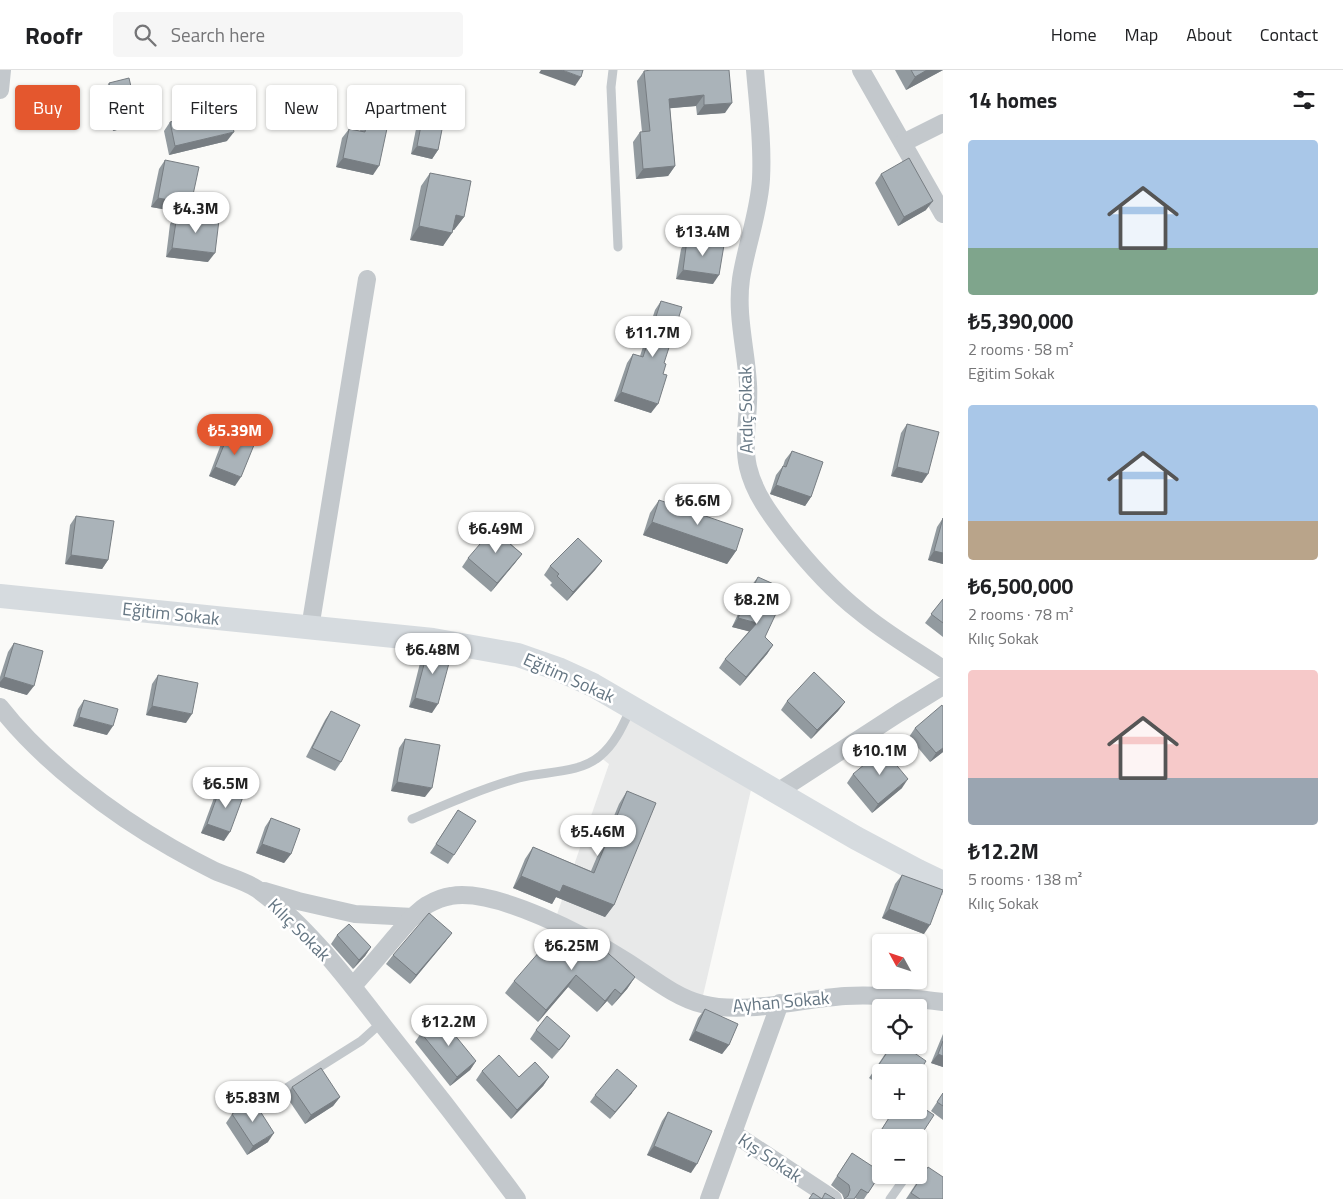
<!DOCTYPE html>
<meta charset="utf-8">
<style>
body{margin:0;font-family:"Titillium Web",sans-serif;background:#f6f6f6;color:#202124;height:100vh;display:flex;flex-direction:column;font-size:19px;white-space:nowrap}
*{box-sizing:border-box;margin:0}
p{font-size:16px;color:#757577}
.icon{flex:none;width:28px;height:28px;fill:none;stroke:currentColor;stroke-width:2;stroke-linecap:round;stroke-linejoin:round}
.map{position:relative;flex:1;overflow:hidden}
.sheet{display:flex;flex-direction:column;background:#fff;width:400px}
.sheet>*{flex:none}
.guide{position:absolute;left:15px;top:15px;width:475px;height:45px;display:flex;gap:10px}
.needle{width:32px;rotate:310deg}
.tools{position:absolute;left:872px;top:864px;display:grid;gap:10px}
.tools a{display:grid;place-items:center;width:55px;height:55px;border-radius:5px;background:#fff;box-shadow:0 1px 4px #0004;font-size:25px}
.price{position:absolute;translate:-50% -42px;padding:0 11px;border-radius:18px;background:#fff;color:#222;font-size:16px;line-height:32px;filter:drop-shadow(0 1px 2px #0008)}
.price::after{content:'';position:absolute;left:50%;top:30px;width:15px;height:11px;margin-left:-8px;background:inherit;clip-path:polygon(0 0,100% 0,50% 100%)}
.price.on{background:#e4572e;color:#fff}
ul{padding:0;list-style:none}
li{display:grid;align-content:center;gap:10px;height:265px;padding:0 25px}
li span{display:grid;place-items:center;height:155px;border-radius:5px;color:#555}
li>.icon{margin-inline-start:auto}
span .icon{width:90px;height:90px;fill:#fffc;stroke-width:1}
li b{font-size:21px}
h2{display:flex;justify-content:space-between;align-items:center;height:60px;padding:0 25px;font-size:21px}
.chip{padding:0 18px;border-radius:5px;background:#fff;box-shadow:0 1px 4px #0004;font-size:18px;line-height:45px}
.chip.on{background:#e4572e;color:#fff}
header{display:flex;align-items:center;gap:30px;box-sizing:border-box;height:70px;padding:0 25px;background:#fff;border-bottom:1px solid #e0e0e0}
header strong{font-size:24px}
nav{display:flex;gap:28px;margin-inline-start:auto;font-size:18px}
.search{width:350px;height:45px;background:#f6f6f6;display:flex;align-items:center;gap:12px;box-sizing:border-box;padding:0 18px;border-radius:5px;color:#757577;font-size:19px}
main{display:flex;flex:1;min-height:0}
.map>svg:first-child{display:block}
</style>
<header>
<strong>Roofr</strong>
<div class="search"><svg class="icon" aria-label="search" viewBox="0 0 24 24"><circle cx="10" cy="10" r="6"/><path d="M15 15l6 6"/></svg>Search here</div>
<nav><a>Home</a><a>Map</a><a>About</a><a>Contact</a></nav>
</header>
<main>
<div class="map">
<svg width="943" height="1129" viewBox="0 0 943 1129">
<rect width="100%" height="100%" fill="#fafaf8"/>
<polygon fill="#e8e9e9" points="631,637 754,707 701,934 554,853 609,694 600,687"/>
<g fill="none" stroke-linecap="round" stroke-linejoin="round">
<g stroke="#c3c8cc" stroke-width="9">
<polyline points="613,0 611,17 618,177"/>
<path d="M412,749C447,734 483,718 519,708C545,701 579,704 600,686C615,674 623,655 631,638"/>
<polyline points="272,1027 361,971 381,953"/>
<polyline points="919,1089 921,1086"/>
<polyline points="890,1129 907,1105"/>
</g>
<g stroke="#c3c8cc" stroke-width="18">
<path d="M755,0C758,36 763,73 761,109C759,143 746,176 741,209C736,245 746,279 748,314C750,341 742,370 748,397C754,423 770,444 786,465C808,493 831,519 859,541C885,563 915,580 943,599"/>
<polyline points="861,0 943,144"/>
<polyline points="0,20 2,0"/>
<polyline points="903,73 943,53"/>
<polyline points="310,558 367,209"/>
<path d="M0,637C42,691 112,744 172,778C186,786 201,794 215,801C229,807 245,811 257,819C307,855 348,910 385,958C430,1014 474,1071 517,1129"/>
<polyline points="779,721 899,643 943,616"/>
<polyline points="264,821 298,831 355,844 413,847"/>
<path d="M353,916C367,900 381,884 395,867C405,856 414,843 427,835C434,831 443,827 451,826C497,818 588,867 626,891C650,906 674,927 702,934C744,945 801,929 845,926C878,924 910,928 943,932"/>
<polyline points="733,1063 833,1129"/>
<polyline points="709,1129 780,933"/>
</g>
<polyline stroke="#d6dbdf" stroke-width="24" points="0,526 433,570 518,585 558,599 593,615 856,768 918,801 943,813"/>
</g>
<g fill="#929a9f">
<polygon points="729,0 725,43 697,45 696,36 670,38 675,96 668,106 636,109 633,72 640,62 642,62 637,11 644,1"/>
<polygon points="895,0 943,0 906,20"/>
<polygon points="109,13 132,56 113,61 103,22"/>
<polygon points="371,31 373,105 336,97 342,68 349,59 360,61 364,40"/>
<polygon points="424,40 438,80 432,89 411,84 418,49"/>
<polygon points="170,52 227,71 169,85 164,61"/>
<polygon points="165,90 185,143 151,137 159,99"/>
<polygon points="430,103 464,147 454,160 453,160 443,176 410,170 421,116"/>
<polygon points="881,104 926,140 898,156 875,113"/>
<polygon points="177,145 208,192 166,187 170,154"/>
<polygon points="687,170 713,214 676,209 681,179"/>
<polygon points="661,231 664,293 651,343 614,331 627,293 633,284 640,286 655,240"/>
<polygon points="907,354 922,413 891,406 901,363"/>
<polygon points="228,365 235,416 209,406 221,374"/>
<polygon points="792,381 811,427 805,436 770,424 776,405 783,396 785,390"/>
<polygon points="659,430 736,481 727,494 643,465 650,443"/>
<polygon points="76,446 108,490 102,499 65,494 70,455"/>
<polygon points="943,448 943,494 928,490 937,457"/>
<polygon points="511,474 522,484 515,493 491,522 462,497 468,488"/>
<polygon points="602,491 595,500 567,531 550,515 552,513 544,505 550,496"/>
<polygon points="758,507 765,567 773,575 767,584 740,616 719,598 725,589 749,561 732,557 751,516"/>
<polygon points="943,529 943,567 925,553"/>
<polygon points="14,573 27,625 0,617 0,607 8,582"/>
<polygon points="429,576 432,643 409,637 422,585"/>
<polygon points="158,605 186,653 146,645 152,614"/>
<polygon points="84,630 107,665 73,656 78,639"/>
<polygon points="787,631 845,632 838,641 811,669 781,640"/>
<polygon points="943,637 943,682 930,692 909,667 915,658"/>
<polygon points="331,641 341,692 335,701 306,687 325,650"/>
<polygon points="405,669 425,727 391,721 399,678"/>
<polygon points="853,704 902,718 872,743 847,713"/>
<polygon points="221,716 224,771 201,763 215,725"/>
<polygon points="627,721 614,835 605,847 556,827 552,834 513,818 525,789 533,777 591,801 619,734"/>
<polygon points="458,740 454,785 448,794 430,783"/>
<polygon points="271,748 291,784 284,793 256,783 265,757"/>
<polygon points="902,805 924,864 882,848 895,814"/>
<polygon points="452,863 445,872 410,914 386,894 393,885"/>
<polygon points="337,865 371,877 365,886 353,899 331,874"/>
<polygon points="570,881 635,907 627,919 612,936 607,931 597,942 568,917 538,952 505,923 514,911"/>
<polygon points="705,939 729,975 722,984 689,970 698,948"/>
<polygon points="536,960 570,966 552,989 530,969"/>
<polygon points="421,963 476,991 470,1000 450,1016 415,972"/>
<polygon points="943,964 943,997 931,993"/>
<polygon points="891,975 881,1002 881,1016 869,1008"/>
<polygon points="482,1001 519,1007 549,1007 543,1016 511,1049 476,1010"/>
<polygon points="292,1017 340,1027 333,1036 305,1054 286,1026"/>
<polygon points="632,1023 610,1049 590,1032 595,1025"/>
<polygon points="943,1023 943,1050 931,1041"/>
<polygon points="894,1040 919,1068 881,1068 881,1075 874,1071"/>
<polygon points="668,1042 691,1103 647,1085 662,1051"/>
<polygon points="232,1044 268,1072 247,1085 226,1053"/>
<polygon points="852,1083 881,1103 864,1129 857,1129 855,1128 854,1129 844,1129 842,1124 831,1115"/>
<polygon points="921,1106 943,1129 906,1129"/>
</g>
<g fill="#777d82">
<polygon points="541,0 562,0 581,7 575,16 539,3"/>
<polygon points="927,0 943,0 906,20 915,7"/>
<polygon points="704,25 696,36 662,39 669,29"/>
<polygon points="732,33 725,43 697,45 704,35"/>
<polygon points="138,47 132,56 113,61 119,52"/>
<polygon points="234,62 227,71 169,85 175,76"/>
<polygon points="417,76 438,80 432,89 411,84"/>
<polygon points="343,88 379,96 373,105 336,97"/>
<polygon points="675,96 668,106 636,109 643,99"/>
<polygon points="158,128 191,134 185,143 151,137"/>
<polygon points="933,131 926,140 898,156 904,147"/>
<polygon points="456,145 464,147 454,160 447,159"/>
<polygon points="419,156 452,163 443,176 410,170"/>
<polygon points="172,178 215,183 208,192 166,187"/>
<polygon points="683,200 719,205 713,214 676,209"/>
<polygon points="621,322 658,334 651,343 614,331"/>
<polygon points="215,397 241,407 235,416 209,406"/>
<polygon points="897,397 928,404 922,413 891,406"/>
<polygon points="776,415 811,427 805,436 770,424"/>
<polygon points="652,452 736,481 727,494 643,465"/>
<polygon points="934,481 943,483 943,494 928,490"/>
<polygon points="522,484 515,493 491,522 497,513"/>
<polygon points="71,485 108,490 102,499 65,494"/>
<polygon points="602,491 595,500 567,531 573,522"/>
<polygon points="738,548 757,553 751,562 732,557"/>
<polygon points="773,575 767,584 740,616 746,607"/>
<polygon points="4,607 34,616 27,625 0,617 0,612"/>
<polygon points="415,628 438,634 432,643 409,637"/>
<polygon points="845,632 838,641 811,669 817,660"/>
<polygon points="152,636 192,644 186,653 146,645"/>
<polygon points="79,647 113,656 107,665 73,656"/>
<polygon points="943,678 943,682 930,692 936,683"/>
<polygon points="908,709 902,718 872,743 878,734"/>
<polygon points="397,712 432,718 425,727 391,721"/>
<polygon points="207,754 230,762 224,771 201,763"/>
<polygon points="262,774 291,784 284,793 256,783"/>
<polygon points="521,806 563,815 614,835 605,847 556,827 552,834 513,818"/>
<polygon points="889,839 930,855 924,864 882,848"/>
<polygon points="452,863 445,872 410,914 416,905"/>
<polygon points="371,877 365,886 353,899 359,890"/>
<polygon points="576,905 568,917 538,952 546,940"/>
<polygon points="635,907 627,919 612,936 621,924"/>
<polygon points="615,919 607,931 597,942 605,931"/>
<polygon points="695,961 729,975 722,984 689,970"/>
<polygon points="570,966 564,975 552,989 559,980"/>
<polygon points="938,984 943,986 943,997 931,993"/>
<polygon points="476,991 470,1000 450,1016 457,1007"/>
<polygon points="549,1007 543,1016 511,1049 517,1040"/>
<polygon points="637,1016 632,1023 610,1049 615,1042"/>
<polygon points="340,1027 333,1036 305,1054 311,1045"/>
<polygon points="274,1063 268,1072 247,1085 253,1076"/>
<polygon points="654,1076 697,1094 691,1103 647,1085"/>
</g>
<g fill="#aab3b9" stroke="#777d82">
<polygon points="562,0 583,0 581,7"/>
<polygon points="651,0 729,0 732,33 704,35 704,25 669,29 675,96 643,99 640,62 650,61 644,1"/>
<polygon points="911,0 927,0 915,7"/>
<polygon points="129,8 138,47 119,52 109,13"/>
<polygon points="371,31 392,35 379,96 343,88 349,59 365,62"/>
<polygon points="229,39 234,62 175,76 170,52"/>
<polygon points="424,40 445,44 438,80 417,76"/>
<polygon points="909,88 933,131 904,147 881,104"/>
<polygon points="165,90 199,97 191,134 158,128"/>
<polygon points="430,103 471,111 464,147 456,145 452,163 419,156"/>
<polygon points="177,145 219,150 215,183 172,178"/>
<polygon points="687,170 724,175 719,205 683,200"/>
<polygon points="661,231 682,237 664,293 666,294 663,304 667,305 658,334 621,322 633,284 643,287"/>
<polygon points="907,354 939,362 928,404 897,397"/>
<polygon points="228,365 254,375 241,407 215,397"/>
<polygon points="792,381 823,392 811,427 776,415 783,396 786,397"/>
<polygon points="659,430 743,459 736,481 652,452"/>
<polygon points="76,446 114,451 108,490 71,485"/>
<polygon points="943,448 943,483 934,481"/>
<polygon points="498,453 515,468 510,474 522,484 497,513 468,488"/>
<polygon points="578,468 602,491 573,522 557,506 559,504 550,496"/>
<polygon points="758,507 787,520 765,567 773,575 746,607 725,589 757,553 738,548"/>
<polygon points="943,529 943,553 931,544"/>
<polygon points="14,573 43,581 34,616 4,607"/>
<polygon points="429,576 452,582 438,634 415,628"/>
<polygon points="814,602 845,632 817,660 787,631"/>
<polygon points="158,605 198,613 192,644 152,636"/>
<polygon points="84,630 118,639 113,656 79,647"/>
<polygon points="942,635 943,637 943,678 936,683 915,658"/>
<polygon points="331,641 360,655 341,692 312,678"/>
<polygon points="405,669 440,675 432,718 397,712"/>
<polygon points="883,679 908,709 878,734 853,704"/>
<polygon points="221,716 244,724 230,762 207,754"/>
<polygon points="627,721 656,733 614,835 563,815 560,822 521,806 533,777 594,803"/>
<polygon points="458,740 476,751 454,785 436,774"/>
<polygon points="271,748 300,759 291,784 262,774"/>
<polygon points="902,805 943,820 930,855 889,839"/>
<polygon points="429,843 452,863 416,905 393,885"/>
<polygon points="349,854 371,877 359,890 337,865"/>
<polygon points="585,863 635,907 621,924 615,919 605,931 576,905 546,940 514,911 553,866 570,881"/>
<polygon points="705,939 738,954 729,975 695,961"/>
<polygon points="547,946 570,966 559,980 536,960"/>
<polygon points="440,947 476,991 457,1007 421,963"/>
<polygon points="943,971 943,986 938,984"/>
<polygon points="892,975 903,975 926,991 919,1002 881,1003 876,999"/>
<polygon points="499,985 519,1007 535,992 549,1007 517,1040 482,1001"/>
<polygon points="321,998 340,1027 311,1045 292,1017"/>
<polygon points="617,999 637,1016 615,1042 595,1025"/>
<polygon points="943,1023 943,1036 937,1032"/>
<polygon points="253,1030 274,1063 253,1076 232,1044"/>
<polygon points="919,1035 934,1045 919,1068 889,1068 880,1062 894,1040 919,1040"/>
<polygon points="668,1042 712,1061 697,1094 654,1076"/>
<polygon points="852,1083 881,1102 881,1103 868,1123 861,1119 854,1129 844,1129 848,1126 850,1120 849,1115 837,1106"/>
<polygon points="928,1097 943,1107 943,1129 920,1129 911,1123"/>
<polygon points="813,1123 822,1129 825,1123 835,1129 809,1129"/>
</g>
<g text-anchor="middle" stroke-width="5" stroke-linejoin="round" paint-order="stroke">
<g font-size="18" fill="#657683" stroke="#fff">
<text transform="translate(746 340) rotate(-91)" y="6">Ardıç Sokak</text>
<text transform="translate(171 544) rotate(6)" y="6">Eğitim Sokak</text>
<text transform="translate(569 608) rotate(24)" y="6">Eğitim Sokak</text>
<text transform="translate(299 860) rotate(45)" y="6">Kılıç Sokak</text>
<text transform="translate(781 932) rotate(-5)" y="6">Ayhan Sokak</text>
<text transform="translate(770 1088) rotate(34)" y="6">Kış Sokak</text>
</g>
</g>
</svg>
<div class="tools">
<a><svg class="needle" viewBox="-14 -14 28 28"><path d="M0-13l5 13h-10z" fill="#e53935"/><path d="M0 13l5-13h-10z" fill="#757577"/></svg></a>
<a><svg class="icon" aria-label="locate" viewBox="0 0 24 24"><circle cx="12" cy="12" r="6"/><path d="M12 2v4M12 18v4M2 12h4M18 12h4"/></svg></a>
<a>+</a>
<a>−</a>
</div>
<b class="price" style="left:196px;top:164px">₺4.3M</b>
<b class="price" style="left:703px;top:187px">₺13.4M</b>
<b class="price" style="left:653px;top:288px">₺11.7M</b>
<b class="price on" style="left:235px;top:386px">₺5.39M</b>
<b class="price" style="left:698px;top:456px">₺6.6M</b>
<b class="price" style="left:496px;top:484px">₺6.49M</b>
<b class="price" style="left:757px;top:555px">₺8.2M</b>
<b class="price" style="left:433px;top:605px">₺6.48M</b>
<b class="price" style="left:880px;top:706px">₺10.1M</b>
<b class="price" style="left:226px;top:739px">₺6.5M</b>
<b class="price" style="left:598px;top:787px">₺5.46M</b>
<b class="price" style="left:572px;top:901px">₺6.25M</b>
<b class="price" style="left:449px;top:977px">₺12.2M</b>
<b class="price" style="left:253px;top:1053px">₺5.83M</b>
<div class="guide">
<a class="chip on">Buy</a>
<a class="chip">Rent</a>
<a class="chip">Filters</a>
<a class="chip">New</a>
<a class="chip">Apartment</a>
</div>
</div>
<section class="sheet">
<h2>14 homes<svg class="icon" aria-label="filters" viewBox="0 0 24 24"><path d="M4 7h16M4 17h16"/><circle cx="9" cy="7" r="2"/><circle cx="15" cy="17" r="2"/></svg></h2>
<ul>
<li><span style="background:linear-gradient(#a9c7e8 70%,#7fa58c 0)"><svg class="icon" aria-label="home" viewBox="0 0 24 24"><path d="M3 11l9-7 9 7M6 9v11h12V9"/></svg></span><div><b>₺5,390,000</b><p>2 rooms · 58 m²</p><p>Eğitim Sokak</p></div></li>
<li><span style="background:linear-gradient(#a9c7e8 75%,#b9a48a 0)"><svg class="icon" aria-label="home" viewBox="0 0 24 24"><path d="M3 11l9-7 9 7M6 9v11h12V9"/></svg></span><div><b>₺6,500,000</b><p>2 rooms · 78 m²</p><p>Kılıç Sokak</p></div></li>
<li><span style="background:linear-gradient(#f6c9c9 70%,#9aa5b1 0)"><svg class="icon" aria-label="home" viewBox="0 0 24 24"><path d="M3 11l9-7 9 7M6 9v11h12V9"/></svg></span><div><b>₺12.2M</b><p>5 rooms · 138 m²</p><p>Kılıç Sokak</p></div></li>
</ul>
</section>
</main>
